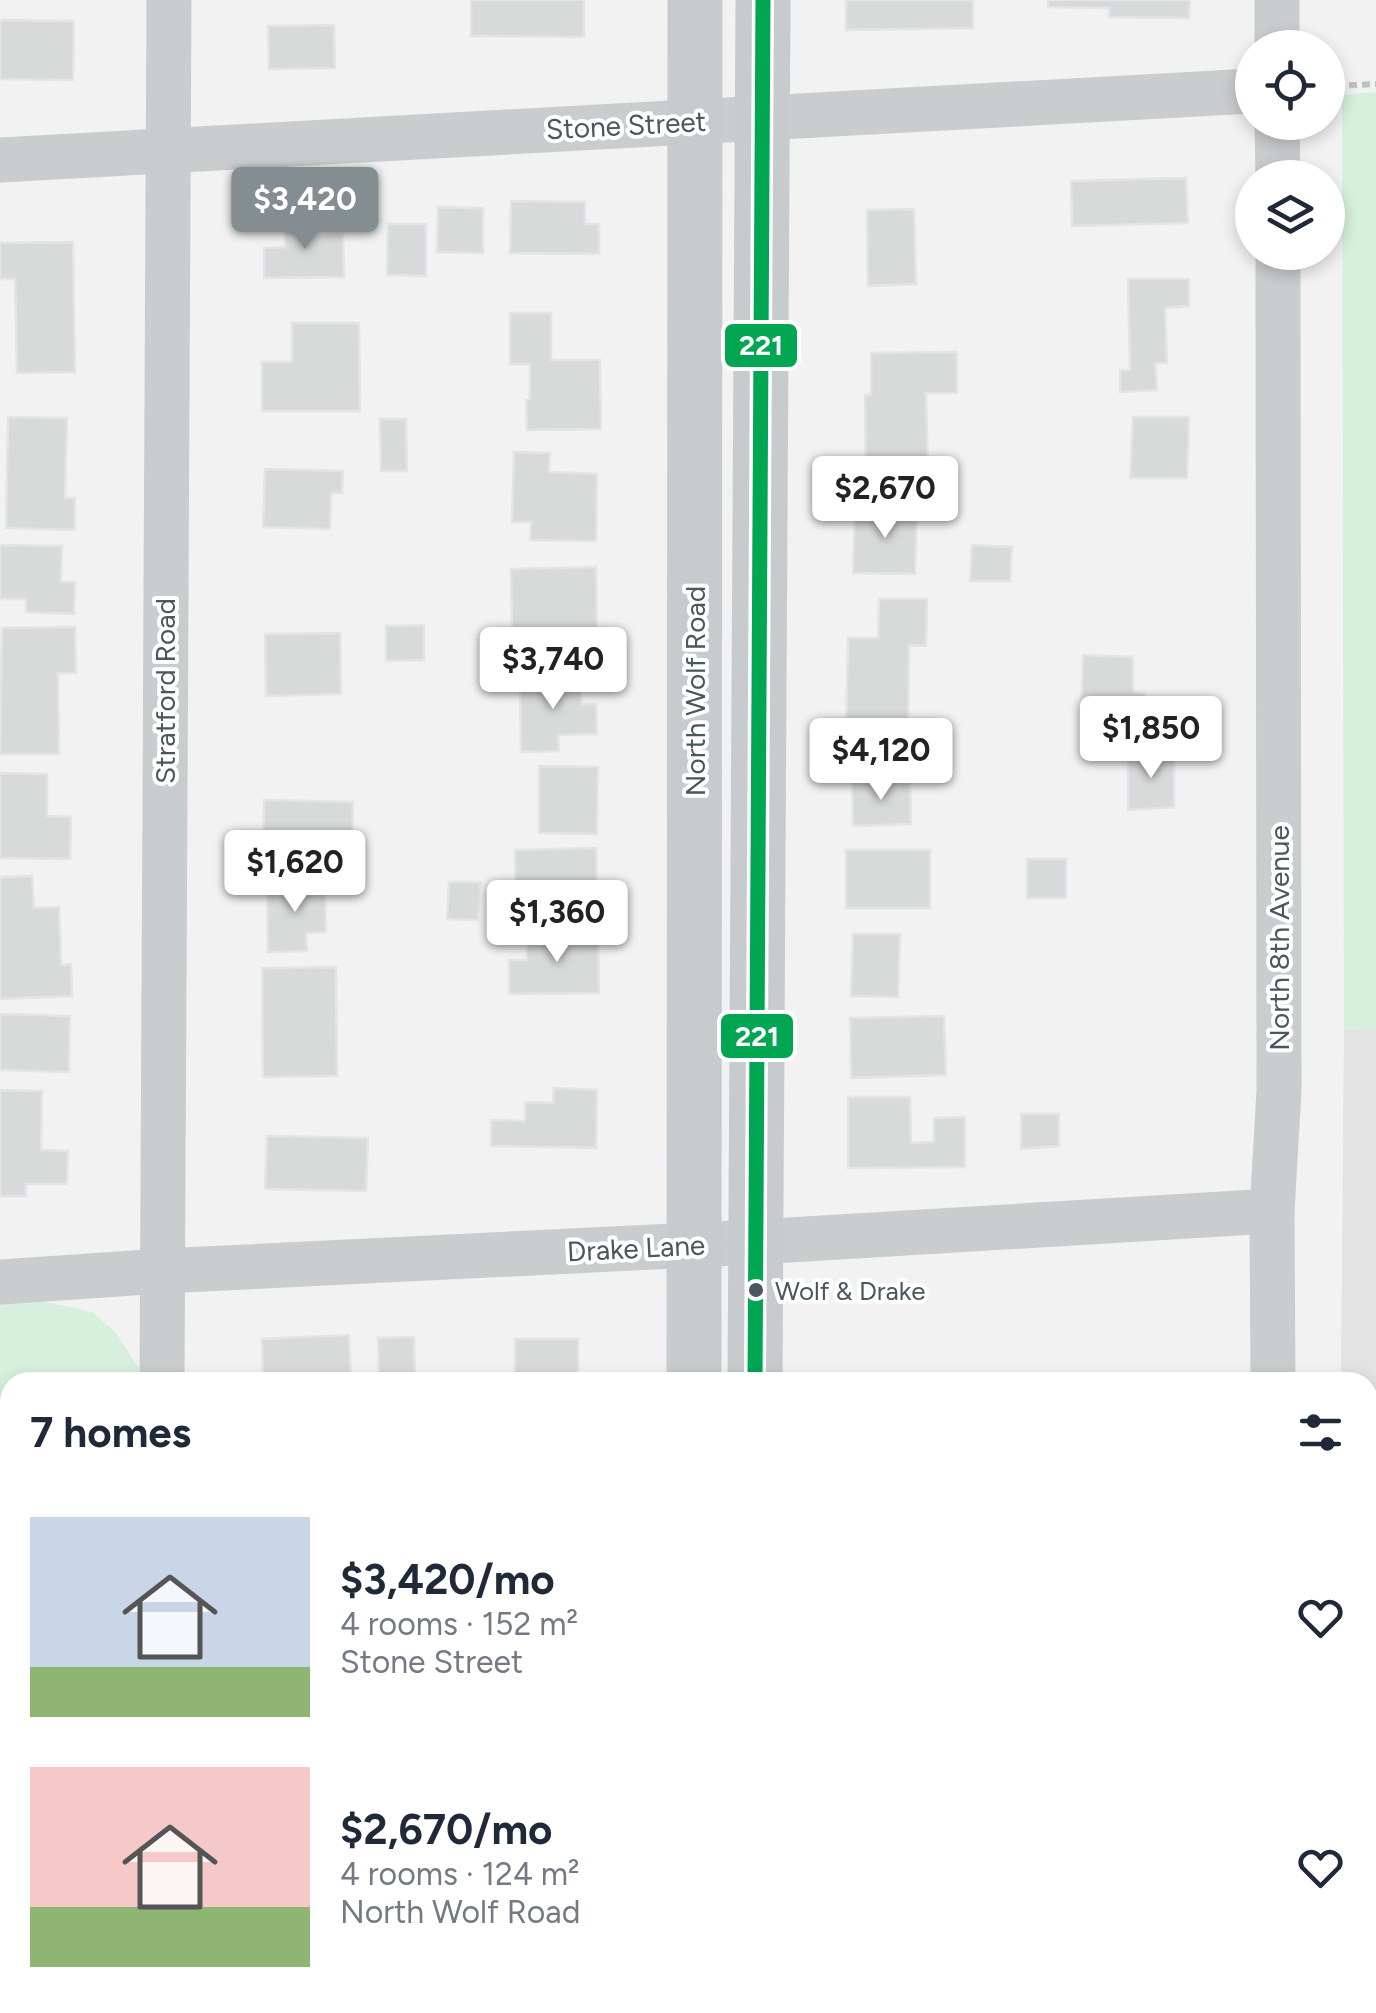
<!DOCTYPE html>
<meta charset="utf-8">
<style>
body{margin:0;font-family:Figtree,sans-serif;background:#f6f6f7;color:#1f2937;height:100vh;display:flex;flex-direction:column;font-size:38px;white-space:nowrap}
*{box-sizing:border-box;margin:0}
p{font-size:32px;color:#747a83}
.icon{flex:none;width:55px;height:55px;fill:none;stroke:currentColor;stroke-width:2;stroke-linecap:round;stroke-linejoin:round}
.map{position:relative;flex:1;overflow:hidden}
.details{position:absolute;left:0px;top:1372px;width:1378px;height:642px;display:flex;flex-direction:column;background:#fff;border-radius:30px 30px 0 0;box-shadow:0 5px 15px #0003}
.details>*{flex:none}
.controls{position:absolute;left:1235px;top:30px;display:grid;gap:20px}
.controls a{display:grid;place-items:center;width:110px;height:110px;border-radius:50%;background:#fff;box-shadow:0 5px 15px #0003;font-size:50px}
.price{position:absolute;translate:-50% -85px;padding:0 22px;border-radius:10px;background:#fff;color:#222;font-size:32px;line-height:65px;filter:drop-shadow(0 2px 5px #0008)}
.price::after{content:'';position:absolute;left:50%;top:60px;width:30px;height:22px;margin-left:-15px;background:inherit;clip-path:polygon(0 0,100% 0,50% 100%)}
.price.current{background:#848d92;color:#fff}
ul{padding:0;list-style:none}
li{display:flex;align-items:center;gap:30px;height:250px;padding:0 30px}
li span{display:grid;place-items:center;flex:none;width:280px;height:200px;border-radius:0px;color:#555}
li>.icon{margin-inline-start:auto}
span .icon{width:120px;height:120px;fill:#fffc;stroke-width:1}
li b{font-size:42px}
h2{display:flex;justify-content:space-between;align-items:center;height:120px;padding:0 30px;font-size:42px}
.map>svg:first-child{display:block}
</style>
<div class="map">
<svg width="1376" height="2013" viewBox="0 0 1376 2013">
<rect width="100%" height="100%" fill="#f2f2f2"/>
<polygon fill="#e4e3e4" points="1376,1028 1376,2013 1338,2013 1338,2005 1368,2005 1368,1382 1341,1382 1344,1030"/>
<g fill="#d7f0dd">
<polygon points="1376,92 1376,1028 1344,1030 1342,95"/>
<polygon points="25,1297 92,1312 115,1332 139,1368 139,1382 10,1382 10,1942 0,1947 0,1299"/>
</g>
<g fill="#d8dada" stroke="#e3e4e5" stroke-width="2.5">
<polygon points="471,0 584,0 584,37 471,36"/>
<polygon points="846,0 973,0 973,28 846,30"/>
<polygon points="1048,0 1190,0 1189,18 1109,17 1109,8 1048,7"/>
<polygon points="0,20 74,21 73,80 0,79"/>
<polygon points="334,25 335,68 269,69 268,26"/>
<polygon points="1186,178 1188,223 1072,226 1071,181"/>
<polygon points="511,201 585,202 585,224 599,224 599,254 510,253"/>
<polygon points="438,207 483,208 483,253 437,252"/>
<polygon points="914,209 916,284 868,286 867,210"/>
<polygon points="284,215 316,215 316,235 343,234 344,277 264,278 264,248 285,247"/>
<polygon points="388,224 426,224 426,276 387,275"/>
<polygon points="73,242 75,372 17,373 15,279 0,279 0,243"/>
<polygon points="1128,279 1189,279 1189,306 1165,308 1167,363 1155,363 1157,390 1120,392 1120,370 1130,370"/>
<polygon points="510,313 551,313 551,360 600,360 601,429 527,430 526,400 530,399 530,364 510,364"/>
<polygon points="292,323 359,323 360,411 262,411 262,362 292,362"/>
<polygon points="957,352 957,393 926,393 928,472 866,472 865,395 871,395 871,353"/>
<polygon points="8,417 67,418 65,498 75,498 75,530 6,528"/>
<polygon points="1133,417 1189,417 1187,478 1130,478"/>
<polygon points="380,419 406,419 407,471 381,471"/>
<polygon points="514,452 550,453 549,472 597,474 596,541 530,540 531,522 512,522"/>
<polygon points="265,469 343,471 342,493 331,493 330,529 263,527"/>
<polygon points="855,507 917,509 915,574 853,573"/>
<polygon points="0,545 62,546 61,582 75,582 74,614 26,612 26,599 0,599"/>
<polygon points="972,545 1012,547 1010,581 970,581"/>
<polygon points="596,567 597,655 532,657 531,639 512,639 511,569"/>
<polygon points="879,599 927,599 926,646 909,645 908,730 846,729 848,638 878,638"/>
<polygon points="424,625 424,660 386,661 386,626"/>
<polygon points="75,627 76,673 58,673 59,754 0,754 2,628"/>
<polygon points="340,633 341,694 266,696 265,634"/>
<polygon points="1083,655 1133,657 1133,692 1145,694 1145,726 1081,724"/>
<polygon points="580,676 581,704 596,704 597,734 558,735 559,751 521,752 520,677"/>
<polygon points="1174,753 1174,807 1128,810 1128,755"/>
<polygon points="857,763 893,763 893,778 857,780"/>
<polygon points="539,766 598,767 597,834 539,833"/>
<polygon points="0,773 47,774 47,816 71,817 70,859 0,858"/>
<polygon points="910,781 911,824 853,826 852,782"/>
<polygon points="264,800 353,802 352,838 310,837 309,868 263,867"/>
<polygon points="596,848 597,905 516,906 515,850"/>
<rect x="846" y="850" width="84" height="58"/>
<rect x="1027" y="859" width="39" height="39"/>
<polygon points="32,876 34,908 59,907 61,965 71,964 72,996 0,999 0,877"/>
<polygon points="325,882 326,932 306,933 307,951 268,952 267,884"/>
<polygon points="449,882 480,882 478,920 447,919"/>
<polygon points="527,934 598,934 599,993 509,994 509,960 527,960"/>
<polygon points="853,934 900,934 898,997 851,996"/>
<polygon points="336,967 337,1076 263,1077 262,968"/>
<polygon points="0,1014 70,1016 69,1072 0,1070"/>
<polygon points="944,1016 946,1075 851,1078 850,1018"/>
<polygon points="554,1088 597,1090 596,1148 491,1146 491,1120 525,1121 525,1102 553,1103"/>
<polygon points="0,1090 42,1091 41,1150 68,1151 67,1184 26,1184 26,1196 0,1196"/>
<polygon points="848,1097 910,1097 911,1143 934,1142 934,1118 965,1117 965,1167 848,1168"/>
<polygon points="1021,1114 1059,1114 1059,1146 1021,1149"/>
<polygon points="267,1136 368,1138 366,1191 265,1189"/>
<polygon points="349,1335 351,1380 263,1382 262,1339"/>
<polygon points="414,1337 415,1381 379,1382 378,1338"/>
<rect x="515" y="1339" width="63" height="43"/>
<polygon points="135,2005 196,2005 189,2013 128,2013"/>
<rect x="506" y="2005" width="80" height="8"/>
</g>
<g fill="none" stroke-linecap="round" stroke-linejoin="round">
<polyline stroke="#b9c4bf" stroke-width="6" stroke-dasharray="8 5" stroke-linecap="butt" points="1336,86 1376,84"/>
<g stroke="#c9cdce" stroke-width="45">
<polyline points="1277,0 1277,48"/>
<polyline points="1277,122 1278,178"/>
<polyline points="0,160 1252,91"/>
<polyline points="0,1282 162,1271 756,1242 1272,1211"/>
<polyline points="162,1382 169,0"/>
<polyline points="1273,1382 1272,1211 1279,1091 1278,252"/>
<polyline points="1276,2005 1276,2013"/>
<polyline points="0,2007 10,1998"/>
</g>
<g stroke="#c7cbcd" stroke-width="55">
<polyline points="694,1382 695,0"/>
<polyline points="755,1382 763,0"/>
<polyline points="690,2013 690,2005"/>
<polyline points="752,2013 752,2005"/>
</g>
<defs>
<polyline id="bus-1" points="755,1382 763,0"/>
</defs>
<use href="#bus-1" stroke="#fff" stroke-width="22"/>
<use href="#bus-1" stroke="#00a651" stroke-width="15"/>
</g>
<circle fill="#49575e" stroke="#fff" stroke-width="4" cx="756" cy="1290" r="9"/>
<g text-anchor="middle" stroke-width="8" stroke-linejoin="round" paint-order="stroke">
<g font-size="26" fill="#49575e" stroke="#fff" text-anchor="start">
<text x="775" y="1300">Wolf &amp; Drake</text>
</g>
<g font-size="28" fill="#49575e" stroke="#fff">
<text transform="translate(626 125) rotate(-3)" y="10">Stone Street</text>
<text transform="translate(165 691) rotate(-90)" y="10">Stratford Road</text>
<text transform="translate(695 691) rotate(-90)" y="10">North Wolf Road</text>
<text transform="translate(1279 938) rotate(-90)" y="10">North 8th Avenue</text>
<text transform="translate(636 1248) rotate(-3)" y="10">Drake Lane</text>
</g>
</g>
<g stroke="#fff" stroke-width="4">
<rect x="723" y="322" width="76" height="47" rx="10" fill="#00a651"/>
<rect x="719" y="1012" width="76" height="48" rx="10" fill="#00a651"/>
</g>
<g font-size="28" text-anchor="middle" font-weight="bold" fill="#fff">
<text x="761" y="355">221</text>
<text x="757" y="1046">221</text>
</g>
</svg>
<div class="controls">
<a><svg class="icon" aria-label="locate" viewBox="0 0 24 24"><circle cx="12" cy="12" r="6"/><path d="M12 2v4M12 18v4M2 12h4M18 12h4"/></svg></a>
<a><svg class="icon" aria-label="layers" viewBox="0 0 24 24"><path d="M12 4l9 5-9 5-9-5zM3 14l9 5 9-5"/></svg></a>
</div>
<b class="price current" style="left:305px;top:252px">$3,420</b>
<b class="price" style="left:885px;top:541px">$2,670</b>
<b class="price" style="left:553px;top:712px">$3,740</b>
<b class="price" style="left:1151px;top:781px">$1,850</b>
<b class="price" style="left:881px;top:803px">$4,120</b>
<b class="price" style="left:295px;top:915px">$1,620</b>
<b class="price" style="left:557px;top:965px">$1,360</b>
<section class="details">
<h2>7 homes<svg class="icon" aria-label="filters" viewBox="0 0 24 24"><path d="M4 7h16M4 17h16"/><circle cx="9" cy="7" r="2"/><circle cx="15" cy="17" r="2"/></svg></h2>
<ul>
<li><span style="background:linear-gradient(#c9d6e8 75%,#8fb573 0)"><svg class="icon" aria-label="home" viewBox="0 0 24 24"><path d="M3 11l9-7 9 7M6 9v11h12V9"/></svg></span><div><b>$3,420/mo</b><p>4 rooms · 152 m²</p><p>Stone Street</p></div><svg class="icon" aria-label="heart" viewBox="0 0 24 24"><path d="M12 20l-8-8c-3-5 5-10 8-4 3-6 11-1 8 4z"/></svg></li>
<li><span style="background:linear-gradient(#f6c9c9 70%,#8fb573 0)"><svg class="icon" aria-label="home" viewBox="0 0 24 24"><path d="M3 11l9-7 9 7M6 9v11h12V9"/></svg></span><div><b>$2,670/mo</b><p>4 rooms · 124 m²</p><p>North Wolf Road</p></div><svg class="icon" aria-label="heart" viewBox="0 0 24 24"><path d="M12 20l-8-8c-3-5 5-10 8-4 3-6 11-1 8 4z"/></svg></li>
</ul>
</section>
</div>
